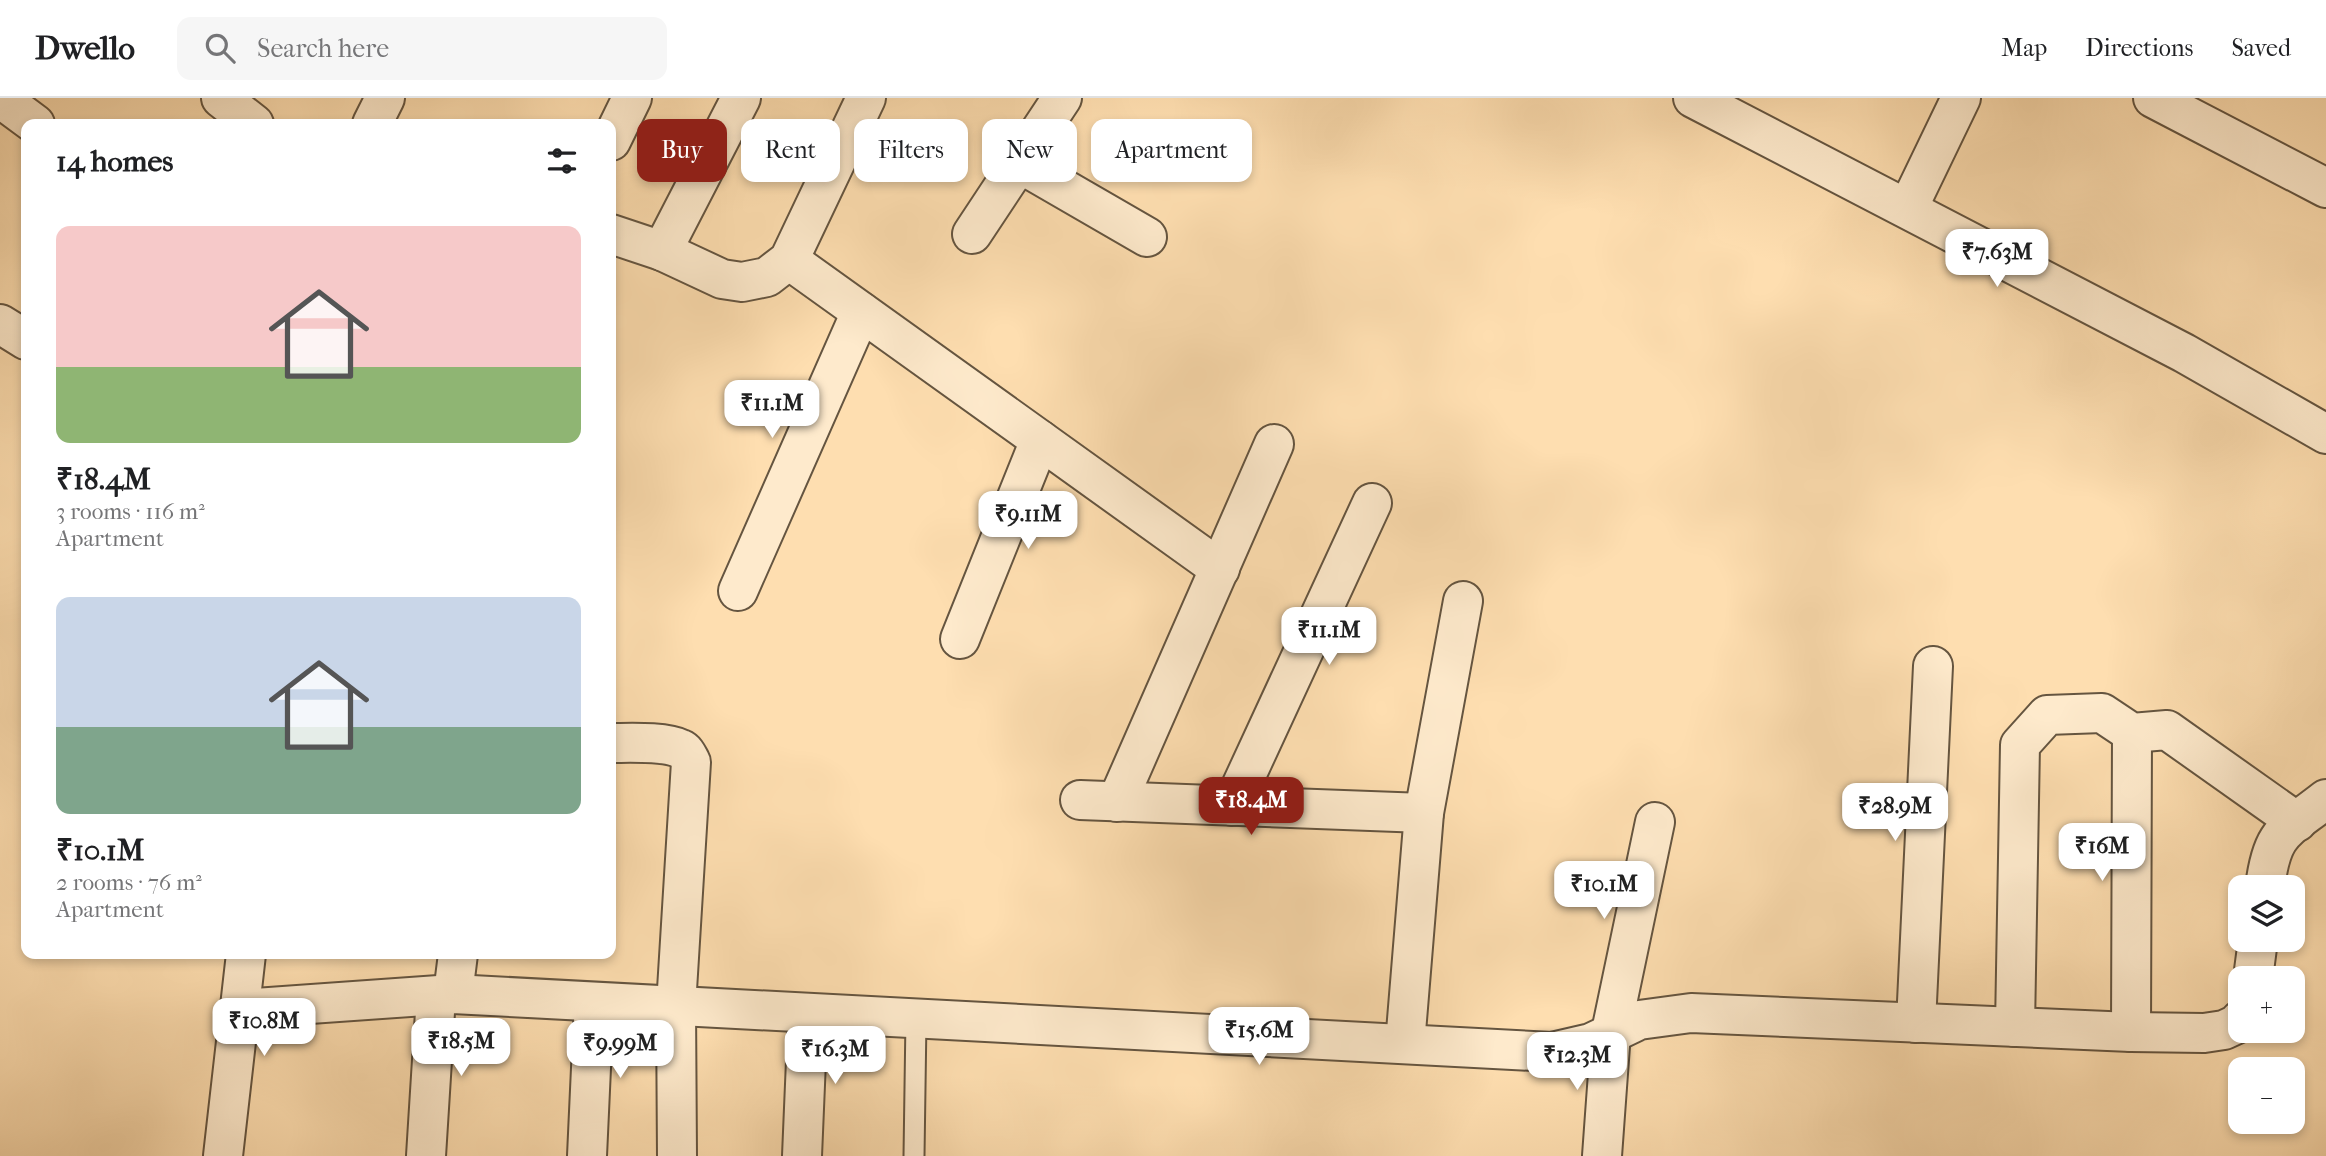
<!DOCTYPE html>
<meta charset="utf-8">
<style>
body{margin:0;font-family:"IM FELL French Canon",serif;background:#f6f6f6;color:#202124;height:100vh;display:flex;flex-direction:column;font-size:26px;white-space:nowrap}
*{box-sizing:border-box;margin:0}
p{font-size:23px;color:#757577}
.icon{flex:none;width:38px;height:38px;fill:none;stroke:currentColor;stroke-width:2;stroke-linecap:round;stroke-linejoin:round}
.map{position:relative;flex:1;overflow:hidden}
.details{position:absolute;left:21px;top:21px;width:595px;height:840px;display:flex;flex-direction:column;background:#fff;border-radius:14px;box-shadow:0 4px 10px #0003}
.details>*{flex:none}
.hud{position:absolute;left:637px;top:21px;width:665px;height:63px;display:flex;gap:14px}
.fabs{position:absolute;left:2228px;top:777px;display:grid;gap:14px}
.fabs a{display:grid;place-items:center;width:77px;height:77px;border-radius:14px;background:#fff;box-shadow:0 4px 10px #0003;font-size:35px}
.price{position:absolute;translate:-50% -60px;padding:0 16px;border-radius:14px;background:#fff;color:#222;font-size:23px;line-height:46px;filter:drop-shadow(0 2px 4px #0008)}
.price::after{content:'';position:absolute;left:50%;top:42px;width:21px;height:16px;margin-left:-10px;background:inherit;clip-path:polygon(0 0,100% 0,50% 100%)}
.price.current{background:#8f2418;color:#fff}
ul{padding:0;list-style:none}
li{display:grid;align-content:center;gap:14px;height:371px;padding:0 35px}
li span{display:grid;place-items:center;height:217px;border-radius:14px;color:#555}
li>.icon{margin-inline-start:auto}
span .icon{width:126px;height:126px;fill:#fffc;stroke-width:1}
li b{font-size:30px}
h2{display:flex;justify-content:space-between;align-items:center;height:84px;padding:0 35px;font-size:30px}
.chip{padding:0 24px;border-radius:14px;background:#fff;box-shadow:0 4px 10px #0003;font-size:24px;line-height:63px}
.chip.current{background:#8f2418;color:#fff}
header{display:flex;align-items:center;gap:42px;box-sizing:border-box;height:98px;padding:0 35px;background:#fff;border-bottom:2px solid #e0e0e0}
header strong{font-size:33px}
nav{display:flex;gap:38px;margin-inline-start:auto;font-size:24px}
.search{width:490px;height:63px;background:#f6f6f6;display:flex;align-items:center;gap:18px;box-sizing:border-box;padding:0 24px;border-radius:14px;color:#757577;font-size:26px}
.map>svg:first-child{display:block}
</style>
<header>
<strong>Dwello</strong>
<div class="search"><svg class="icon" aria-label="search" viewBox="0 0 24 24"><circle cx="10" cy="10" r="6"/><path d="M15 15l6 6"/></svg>Search here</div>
<nav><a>Map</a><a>Directions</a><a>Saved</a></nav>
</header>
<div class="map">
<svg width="2326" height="1058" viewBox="0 0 2326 1058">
<rect width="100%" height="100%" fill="#fedeb0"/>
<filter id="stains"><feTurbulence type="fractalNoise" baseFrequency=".00286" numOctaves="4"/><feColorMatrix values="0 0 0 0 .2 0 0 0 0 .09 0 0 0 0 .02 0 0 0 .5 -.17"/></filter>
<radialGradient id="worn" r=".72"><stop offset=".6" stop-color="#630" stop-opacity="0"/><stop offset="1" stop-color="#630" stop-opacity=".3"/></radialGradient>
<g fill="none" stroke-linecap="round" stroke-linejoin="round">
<defs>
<polyline id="service" points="914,1058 916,921"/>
<g id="minor">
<polyline points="0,0 35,26"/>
<polyline points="221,0 254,26"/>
<polyline points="1693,0 2184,255 2326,336"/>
<polyline points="611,43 632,0"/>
<polyline points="1019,65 1147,139"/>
<polyline points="1908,110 1961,0"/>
<polyline points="611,136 662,153 722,181 742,184 767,179 789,162 866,0"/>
<polyline points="972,136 1062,0"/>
<polyline points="662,153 741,0"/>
<polyline points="789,162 1220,471"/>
<polyline points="0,226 26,242"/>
<polyline points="738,493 861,214"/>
<polyline points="960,541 1040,342"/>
<path d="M611,645C629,645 665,643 681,651C686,653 688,659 691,664L676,908L677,1058"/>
<polyline points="1080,702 1424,715"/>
<polyline points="1117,704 1274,346"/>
<polyline points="1232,708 1372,405"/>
<path d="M2265,789C2272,733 2284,734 2326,701"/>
<polyline points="2253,880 2258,842"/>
<polyline points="453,896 458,856"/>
<polyline points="240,911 453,896 1552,954 1591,945 1639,922 1691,915 2131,934 2204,935 2224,932 2237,926 2240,922"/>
<polyline points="1916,925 1933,568"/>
<polyline points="2015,929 2020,647 2047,617 2102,615 2132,635 2167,632 2297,724"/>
<polyline points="2131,934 2132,635"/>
<polyline points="1405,946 1424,715 1463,503"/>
<polyline points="426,1058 436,898"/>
<polyline points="587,1058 594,904"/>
<polyline points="802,1058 808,915"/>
<polyline points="1602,1058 1611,934 1655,724"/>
</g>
<g id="tertiary">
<polyline points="2153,0 2326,90"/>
<polyline points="372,26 385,0"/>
<polyline points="223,1058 246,856"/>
</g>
</defs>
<use href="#service" stroke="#655540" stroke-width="23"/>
<use href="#minor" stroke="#655540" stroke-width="42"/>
<use href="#tertiary" stroke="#655540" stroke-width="42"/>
<use href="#service" stroke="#feeacc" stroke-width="19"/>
<use href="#minor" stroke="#feeacc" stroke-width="38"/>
<use href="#tertiary" stroke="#feeacc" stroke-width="38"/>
</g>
<rect width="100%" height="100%" filter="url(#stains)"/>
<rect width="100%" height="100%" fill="url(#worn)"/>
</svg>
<div class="fabs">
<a><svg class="icon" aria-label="layers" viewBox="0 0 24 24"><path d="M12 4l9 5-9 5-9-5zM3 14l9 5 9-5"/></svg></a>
<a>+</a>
<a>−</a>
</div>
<b class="price" style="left:1997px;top:191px">₹7.63M</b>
<b class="price" style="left:772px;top:342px">₹11.1M</b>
<b class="price" style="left:1028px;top:453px">₹9.11M</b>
<b class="price" style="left:1329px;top:569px">₹11.1M</b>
<b class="price current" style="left:1251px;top:739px">₹18.4M</b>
<b class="price" style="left:1895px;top:745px">₹28.9M</b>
<b class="price" style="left:2102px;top:785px">₹16M</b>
<b class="price" style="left:1604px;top:823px">₹10.1M</b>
<b class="price" style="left:264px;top:960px">₹10.8M</b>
<b class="price" style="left:1259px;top:969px">₹15.6M</b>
<b class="price" style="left:461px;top:980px">₹18.5M</b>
<b class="price" style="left:620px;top:982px">₹9.99M</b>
<b class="price" style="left:835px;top:988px">₹16.3M</b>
<b class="price" style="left:1577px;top:994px">₹12.3M</b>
<div class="hud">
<a class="chip current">Buy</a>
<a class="chip">Rent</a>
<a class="chip">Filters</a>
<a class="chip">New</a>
<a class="chip">Apartment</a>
</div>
<section class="details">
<h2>14 homes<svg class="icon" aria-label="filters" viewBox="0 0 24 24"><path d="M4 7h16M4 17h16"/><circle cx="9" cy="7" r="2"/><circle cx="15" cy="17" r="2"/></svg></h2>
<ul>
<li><span style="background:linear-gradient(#f6c9c9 65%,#8fb573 0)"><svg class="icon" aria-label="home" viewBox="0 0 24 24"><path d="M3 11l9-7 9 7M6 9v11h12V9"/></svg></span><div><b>₹18.4M</b><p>3 rooms · 116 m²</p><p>Apartment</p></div></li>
<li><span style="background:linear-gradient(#c9d6e8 60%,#7fa58c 0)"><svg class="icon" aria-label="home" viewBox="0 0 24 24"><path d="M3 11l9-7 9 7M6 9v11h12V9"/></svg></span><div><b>₹10.1M</b><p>2 rooms · 76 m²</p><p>Apartment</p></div></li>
</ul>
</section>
</div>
